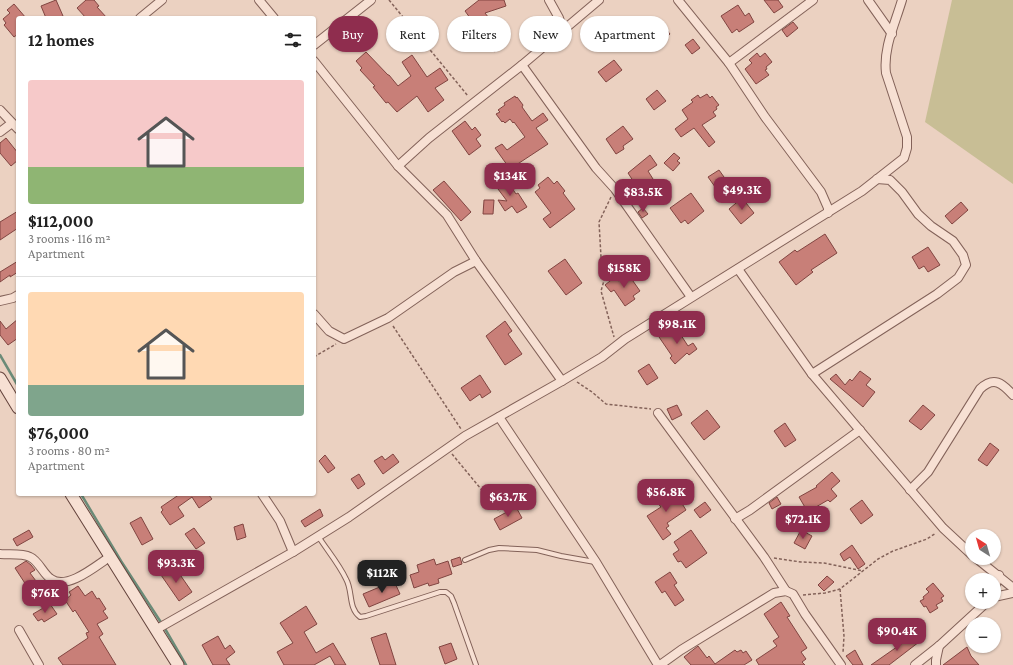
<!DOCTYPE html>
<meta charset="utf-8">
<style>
body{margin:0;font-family:"Crimson Pro",serif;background:#f2f2f2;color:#222;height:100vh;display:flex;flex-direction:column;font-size:15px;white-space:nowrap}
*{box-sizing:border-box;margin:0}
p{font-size:13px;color:#767676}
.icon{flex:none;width:22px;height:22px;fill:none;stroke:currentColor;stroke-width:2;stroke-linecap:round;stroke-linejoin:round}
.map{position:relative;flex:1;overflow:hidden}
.drawer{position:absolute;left:16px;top:16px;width:300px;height:480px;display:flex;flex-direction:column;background:#fff;border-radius:4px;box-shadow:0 1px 3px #0004}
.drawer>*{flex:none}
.guide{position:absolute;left:328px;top:16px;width:380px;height:36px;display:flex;gap:8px}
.needle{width:26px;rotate:323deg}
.tools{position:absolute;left:965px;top:529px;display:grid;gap:8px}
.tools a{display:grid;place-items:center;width:36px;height:36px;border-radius:50%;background:#fff;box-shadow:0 1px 3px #0004;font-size:20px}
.price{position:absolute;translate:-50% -34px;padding:0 9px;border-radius:8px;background:#8f2d4e;color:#fff;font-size:13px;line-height:26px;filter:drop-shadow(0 1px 2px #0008)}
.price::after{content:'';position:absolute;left:50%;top:24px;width:12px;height:9px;margin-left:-6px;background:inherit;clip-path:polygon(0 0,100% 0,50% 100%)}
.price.active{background:#222;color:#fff}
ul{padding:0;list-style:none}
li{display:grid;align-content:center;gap:8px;height:212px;padding:0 12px}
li+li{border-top:1px solid #e0e0e0}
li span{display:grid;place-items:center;height:124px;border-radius:4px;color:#555}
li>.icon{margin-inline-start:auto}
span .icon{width:72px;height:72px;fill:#fffc;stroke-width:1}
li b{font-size:17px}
h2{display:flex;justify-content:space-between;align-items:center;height:48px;padding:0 12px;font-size:17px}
.chip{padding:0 14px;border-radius:18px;background:#fff;box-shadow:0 1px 3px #0004;font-size:14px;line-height:36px}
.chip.active{background:#8f2d4e;color:#fff}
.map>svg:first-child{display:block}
</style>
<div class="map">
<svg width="1013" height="665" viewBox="0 0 1013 665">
<rect width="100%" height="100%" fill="#ebd1c1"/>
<polygon fill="#c8be95" points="952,0 1013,0 1013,184 925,122"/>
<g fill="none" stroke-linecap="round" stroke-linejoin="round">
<g stroke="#6b8b78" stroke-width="2.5">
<polyline points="0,355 18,386"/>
<polyline points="81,494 121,561 164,627 186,665"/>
</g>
</g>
<g fill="#c87f78" stroke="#814541">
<polygon points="56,0 63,16 59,18 46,18 41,6"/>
<polygon points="86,0 94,0 99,6 97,7 107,18 86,18 77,8"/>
<polygon points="479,0 504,0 506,6 485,13 507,41 494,52 484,40 475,47 467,36 475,29 471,24 473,22 465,11"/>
<polygon points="764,0 778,0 783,7 774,13"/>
<polygon points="14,4 26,18 18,18 18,34 14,37 4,25 6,23 3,19 10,13 7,10"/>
<polygon points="738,5 745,16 749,13 754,22 739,32 737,29 732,33 721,16"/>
<polygon points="793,22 798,28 787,37 782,30"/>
<polygon points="352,25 360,32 352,40 345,34"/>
<polygon points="665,28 670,34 662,40 658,33"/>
<polygon points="693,39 700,48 692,54 685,45"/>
<polygon points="366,52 388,75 389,75 398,86 411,76 402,62 412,55 427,77 440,68 448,80 435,88 444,100 428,112 417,96 397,112 388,102 386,103 373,87 375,86 360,70 362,68 356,61"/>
<polygon points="757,53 760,57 765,53 772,62 766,67 767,69 765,70 769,75 756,84 745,69 752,63 749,60"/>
<polygon points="614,60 622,70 606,82 598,72"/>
<polygon points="657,90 666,101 654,110 646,99"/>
<polygon points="707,94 710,98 712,96 719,105 716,107 717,109 713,112 716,116 702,125 715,142 709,147 694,128 681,137 675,129 688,119 682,110 693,102 691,100 698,95 700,98"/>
<polygon points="515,96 516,98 517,97 523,105 522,107 532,121 543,113 548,120 536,128 548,144 510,169 495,148 502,144 507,150 525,137 514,122 513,123 510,119 505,123 503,121 502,122 496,114 500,112 498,110 505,105 504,103"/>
<polygon points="465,121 472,130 475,127 481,135 476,139 481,146 469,155 452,131"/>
<polygon points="623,126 633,139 623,146 624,149 616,154 606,139"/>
<polygon points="6,138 18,153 18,160 11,166 0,153 0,143"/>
<polygon points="674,153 680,158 677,161 680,163 673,171 664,163"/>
<polygon points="650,155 657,165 648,171 658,187 644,203 637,192 639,190 628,173"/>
<polygon points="719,170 729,184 718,191 708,177"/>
<polygon points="548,177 554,184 557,181 565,191 563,193 575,209 550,228 543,219 551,213 535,192 540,188 538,185"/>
<polygon points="505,178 516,194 518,193 527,207 517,213 512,206 505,211 498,200 507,201 495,185"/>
<polygon points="444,181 471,212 461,221 433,190"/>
<polygon points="691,193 704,211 688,224 685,220 681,223 670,208"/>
<polygon points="742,198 754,213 741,224 729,209"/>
<polygon points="484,200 494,200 493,214 483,214"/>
<polygon points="961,202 968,210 952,224 945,216"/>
<polygon points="643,208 648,214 642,218 638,212"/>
<polygon points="18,211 18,228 0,240 0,222"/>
<polygon points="825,234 837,253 811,270 813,272 796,285 779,262 795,250 797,252"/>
<polygon points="928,247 940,265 928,272 924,266 919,269 912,257"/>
<polygon points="565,259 582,283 566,295 548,271"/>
<polygon points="18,261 18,272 10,277 10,275 0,282 0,272"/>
<polygon points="628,274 640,291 633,296 635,299 625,306 614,290 611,292 605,285 615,277 618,281"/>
<polygon points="18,319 18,338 8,345 0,335 0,321 6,329"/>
<polygon points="505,321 512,331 508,334 522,354 505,365 486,336"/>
<polygon points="675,326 688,346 693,343 697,349 689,355 687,353 675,364 670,358 672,356 659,337"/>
<polygon points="649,364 658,378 647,385 638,371"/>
<polygon points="860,371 871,379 866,385 875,392 863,407 830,379 836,374 845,385 850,379 852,381"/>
<polygon points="480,375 491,392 482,398 480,394 470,401 461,388"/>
<polygon points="677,405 682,415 672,420 667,409"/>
<polygon points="923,405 935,415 921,430 909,421"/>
<polygon points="707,410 720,427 704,440 691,423"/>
<polygon points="785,423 796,440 785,447 774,431"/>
<polygon points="990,443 999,450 987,466 978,460"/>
<polygon points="393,454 399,462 383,474 374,461 382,456 385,460"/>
<polygon points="325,455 335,468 328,473 319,461"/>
<polygon points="832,472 840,481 831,489 837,496 830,502 828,500 809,511 807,508 806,509 799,497 817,487 816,486"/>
<polygon points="359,474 365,484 358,489 351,479"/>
<polygon points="670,491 674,495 676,494 686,510 667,523 669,526 666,528 671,534 663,540 647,516 661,507 656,501"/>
<polygon points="180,494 208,494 212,499 199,508 192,497 178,507 184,516 170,525 161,512 163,510 161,507"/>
<polygon points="777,497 781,504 772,509 769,503"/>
<polygon points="862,500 873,515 861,524 850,509"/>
<polygon points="705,502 711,510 700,518 694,510"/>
<polygon points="516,507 522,518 500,530 494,519"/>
<polygon points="320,509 323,516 305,527 301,521"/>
<polygon points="141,517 153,539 142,545 130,523"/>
<polygon points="243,524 246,537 237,540 234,527"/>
<polygon points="194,528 205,543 196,549 185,534"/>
<polygon points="29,530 33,537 17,546 13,539"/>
<polygon points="691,530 707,553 686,568 681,561 678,562 673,554 679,550 674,542"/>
<polygon points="801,530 812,536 805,549 794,543"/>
<polygon points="852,545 865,564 858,569 850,557 844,561 840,554"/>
<polygon points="460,557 462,564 453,567 451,560"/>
<polygon points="434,559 436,565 448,561 452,574 438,579 439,583 429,586 428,583 414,588 410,575 419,572 417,565"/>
<polygon points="26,561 31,565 35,570 30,573 39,585 30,591 15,568"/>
<polygon points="174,566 192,592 179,601 161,575"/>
<polygon points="670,572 677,583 674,585 684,600 675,606 665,591 662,593 655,582"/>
<polygon points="827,576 834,582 824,591 818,585"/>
<polygon points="394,581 400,594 369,607 363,594"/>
<polygon points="933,583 944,596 941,598 943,601 936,605 938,608 930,613 926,606 924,607 920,601 924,599 923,597 929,592 926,589"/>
<polygon points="78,586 85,596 92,591 97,599 99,598 106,609 103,611 108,618 97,624 103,634 99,637 116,665 63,665 58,658 88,638 86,633 89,632 75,610 73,612 65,600 71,595 69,592"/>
<polygon points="781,602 790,616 787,617 807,648 801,652 806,659 802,662 805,665 759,665 756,660 777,646 773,641 779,637 764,614"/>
<polygon points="50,604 57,614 44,622 42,619 38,621 33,614"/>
<polygon points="306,606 317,624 304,632 316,653 333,643 346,665 335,665 330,656 314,665 284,665 277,652 293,643 280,623"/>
<polygon points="386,633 396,665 380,665 371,638"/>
<polygon points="914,635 919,642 889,665 871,665"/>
<polygon points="218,636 225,649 230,645 235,652 226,659 230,665 213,665 202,645"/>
<polygon points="451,643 457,659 445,664 439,647"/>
<polygon points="698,646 707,658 709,656 715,664 735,650 737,652 741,650 743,653 746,651 752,660 744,665 691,665 684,657"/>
<polygon points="967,647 971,656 979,665 943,665"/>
<polygon points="855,650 863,665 853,665 846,656"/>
</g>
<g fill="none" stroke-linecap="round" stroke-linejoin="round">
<defs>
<g id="service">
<path d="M318,536C327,550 339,564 346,579C353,591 348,608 360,617L366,616L440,592H446L451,596L454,603L476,665"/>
<polyline points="465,560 489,550 499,548 537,550 561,556 595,562"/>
</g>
<g id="minor">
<polyline points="259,0 274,18"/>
<polyline points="549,0 559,18 563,30"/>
<polyline points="678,0 729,63 765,117 821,192 828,208 828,213"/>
<polyline points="868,0 892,34"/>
<polyline points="140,18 162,0"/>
<polyline points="314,45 371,0"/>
<polyline points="314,61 398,166 447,215 476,261 562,381"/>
<polyline points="729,63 813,0"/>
<polyline points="522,65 596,168 615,189 691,297"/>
<polyline points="0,110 18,129"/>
<polyline points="0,132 12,123"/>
<polyline points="398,166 429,138 522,65 599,0"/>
<polyline points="738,269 812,374 943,528 972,555"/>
<polyline points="0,301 13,298 18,295"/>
<polyline points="314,314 329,331 344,339 388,318 454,272 476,261"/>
<polyline points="812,374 937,294 958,278 966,265 963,255 953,241 931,226 918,214 902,192 890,180 877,179"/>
<polyline points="658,413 764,557 786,591"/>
<polyline points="499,417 596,562 658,665"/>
<path d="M910,490L928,472L980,389C994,376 1002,383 1013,395"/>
<polyline points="262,494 280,521 293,552"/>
<polyline points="735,519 750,510 860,430"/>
<path d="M0,554C9,555 22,553 30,557C39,561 43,574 51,579C67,591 97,565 111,556"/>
<polyline points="976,558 1013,588"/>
<polyline points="994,590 999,575"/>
<polyline points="994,597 1013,593"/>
<path d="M157,629L293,552L349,517L465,436L562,381L602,357L625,339L862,191L904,158L907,148V137L886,73C883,48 895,24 902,0"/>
<polyline points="19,630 39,665"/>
<polyline points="660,665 681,650 774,593 786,591 793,594 805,614 841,665"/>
<polyline points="915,665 939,646 987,602"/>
<polyline points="936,665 936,660 939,646"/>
</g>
<g id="secondary">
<polyline points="0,378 18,408"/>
<polyline points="71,494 178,665"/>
</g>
</defs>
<use href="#service" stroke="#836259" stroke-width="6"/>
<use href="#minor" stroke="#836259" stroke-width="10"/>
<use href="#secondary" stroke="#65443d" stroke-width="13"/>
<g stroke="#836259" stroke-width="1.5" stroke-dasharray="3 2" stroke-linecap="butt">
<polyline points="389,0 468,96"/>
<polyline points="611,197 599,222 601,257 607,270 601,291 614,337"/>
<polyline points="393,326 461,429"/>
<polyline points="314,357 336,344"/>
<polyline points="577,382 592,392 606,404 651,409"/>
<polyline points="452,454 500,512"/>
<polyline points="774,558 801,562 824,563 863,571"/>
<polyline points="840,589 844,636 843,653"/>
<polyline points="803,595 825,593 840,589 878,559 893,551 927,539 936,533"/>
</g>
<use href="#service" stroke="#f7e0d3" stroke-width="4"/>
<use href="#minor" stroke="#f7e0d3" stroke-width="8"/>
<use href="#secondary" stroke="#f7e0d3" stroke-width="11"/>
</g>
</svg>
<div class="tools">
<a><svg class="needle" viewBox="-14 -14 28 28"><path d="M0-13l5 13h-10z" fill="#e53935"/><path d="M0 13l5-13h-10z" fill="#767676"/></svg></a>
<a>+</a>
<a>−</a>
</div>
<b class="price" style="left:510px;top:197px">$134K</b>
<b class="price" style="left:742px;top:211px">$49.3K</b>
<b class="price" style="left:643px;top:213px">$83.5K</b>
<b class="price" style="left:624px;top:289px">$158K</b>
<b class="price" style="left:677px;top:345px">$98.1K</b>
<b class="price" style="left:666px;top:513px">$56.8K</b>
<b class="price" style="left:508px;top:518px">$63.7K</b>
<b class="price" style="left:803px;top:540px">$72.1K</b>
<b class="price" style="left:176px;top:584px">$93.3K</b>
<b class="price active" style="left:382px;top:594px">$112K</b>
<b class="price" style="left:45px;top:614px">$76K</b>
<b class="price" style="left:897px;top:652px">$90.4K</b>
<div class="guide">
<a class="chip active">Buy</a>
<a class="chip">Rent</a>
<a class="chip">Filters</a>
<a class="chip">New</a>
<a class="chip">Apartment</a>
</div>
<section class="drawer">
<h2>12 homes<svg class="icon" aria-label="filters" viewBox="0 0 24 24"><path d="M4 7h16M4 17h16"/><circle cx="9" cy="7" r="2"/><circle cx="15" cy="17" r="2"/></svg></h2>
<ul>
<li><span style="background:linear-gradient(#f6c9c9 70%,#8fb573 0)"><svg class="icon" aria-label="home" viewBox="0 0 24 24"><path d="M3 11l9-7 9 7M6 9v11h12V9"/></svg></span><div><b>$112,000</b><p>3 rooms · 116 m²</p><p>Apartment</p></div></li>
<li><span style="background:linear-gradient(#ffd9b3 75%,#7fa58c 0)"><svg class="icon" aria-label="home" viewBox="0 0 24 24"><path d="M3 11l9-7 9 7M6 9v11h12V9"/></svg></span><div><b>$76,000</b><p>3 rooms · 80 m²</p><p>Apartment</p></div></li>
</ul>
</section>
</div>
